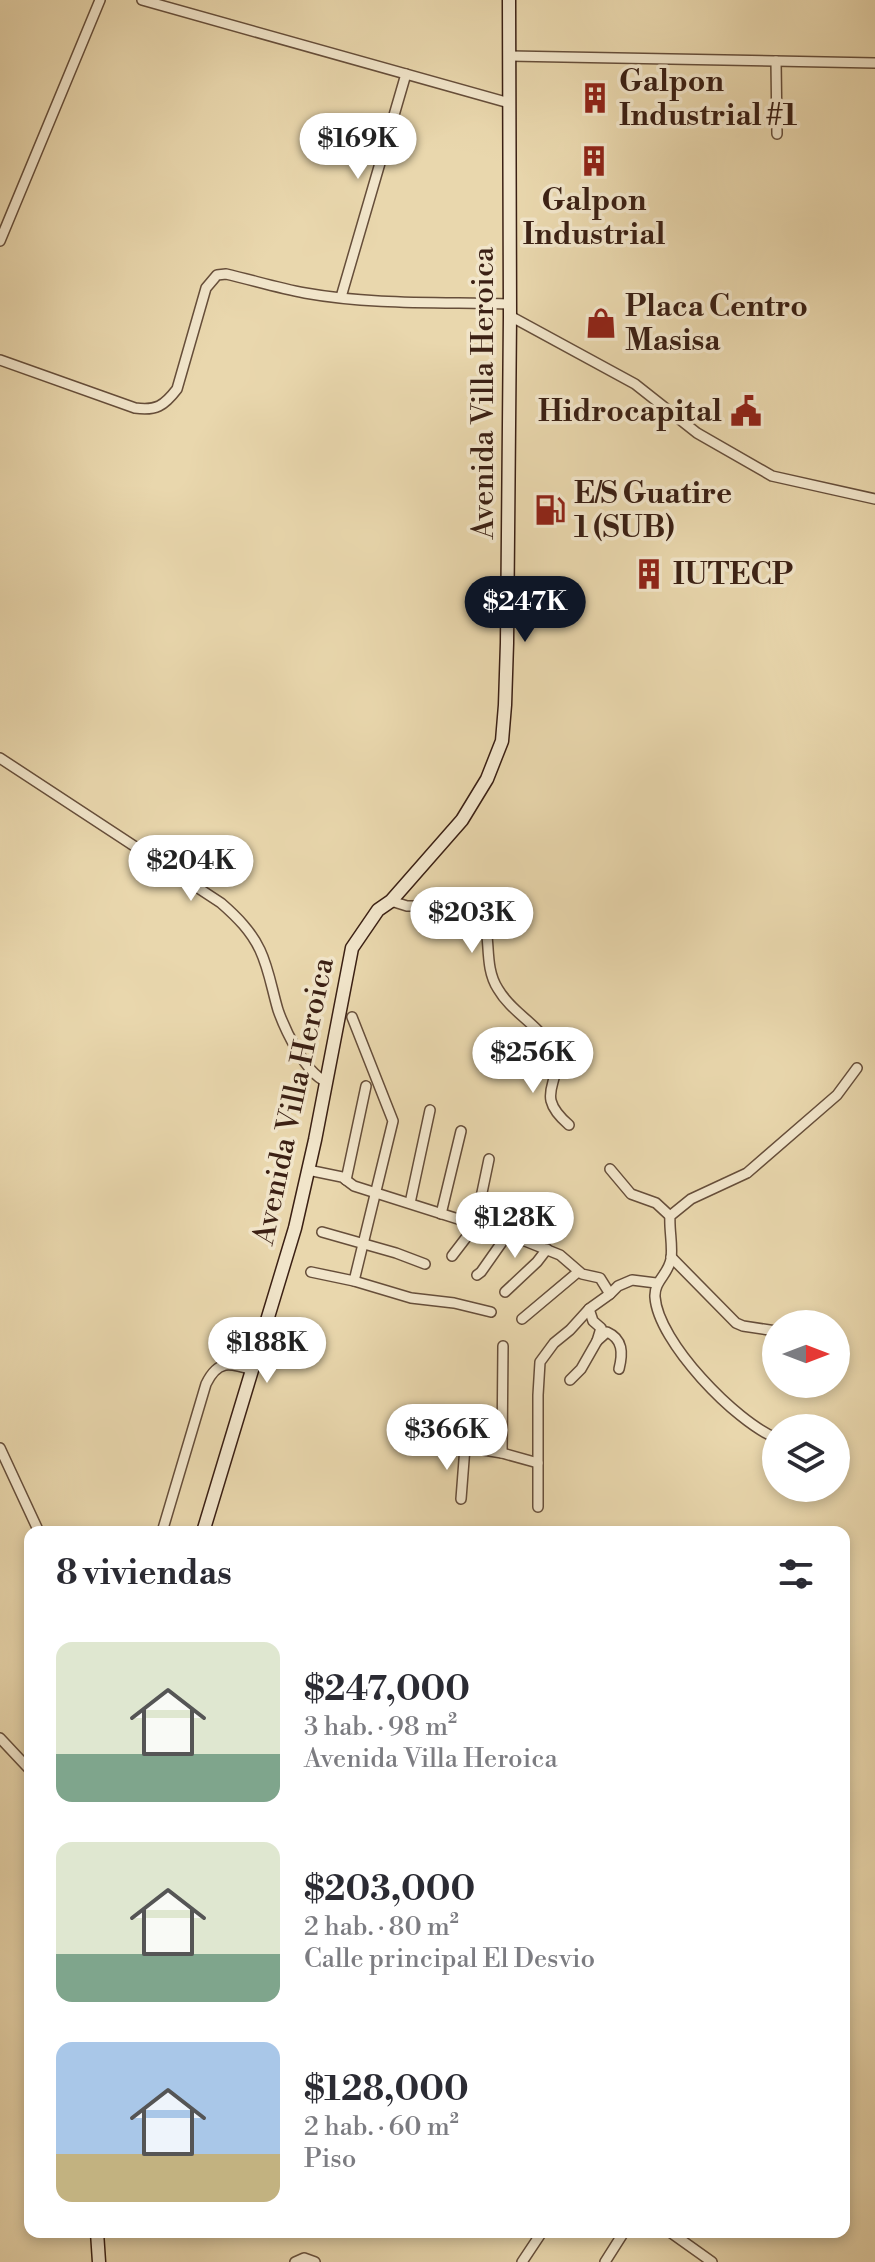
<!DOCTYPE html>
<html lang="es">
<meta charset="utf-8">
<style>
body{margin:0;font-family:"Libre Bodoni",serif;background:#f2f2f3;color:#2b2b33;height:100vh;display:flex;flex-direction:column;font-size:30px;white-space:nowrap}
*{box-sizing:border-box;margin:0}
p{font-size:26px;color:#7c7c81}
.icon{flex:none;width:44px;height:44px;fill:none;stroke:currentColor;stroke-width:2;stroke-linecap:round;stroke-linejoin:round}
.map{position:relative;flex:1;overflow:hidden}
.drawer{position:absolute;left:24px;top:1526px;width:826px;height:712px;display:flex;flex-direction:column;background:#fff;border-radius:16px;box-shadow:0 4px 12px #0003}
.drawer>*{flex:none}
.needle{width:52px;rotate:90deg}
.buttons{position:absolute;left:762px;top:1310px;display:grid;gap:16px}
.buttons a{display:grid;place-items:center;width:88px;height:88px;border-radius:50%;background:#fff;box-shadow:0 4px 12px #0003;font-size:40px}
.price{position:absolute;translate:-50% -68px;padding:0 18px;border-radius:28px;background:#fff;color:#222;font-size:26px;line-height:52px;filter:drop-shadow(0 2px 4px #0008)}
.price::after{content:'';position:absolute;left:50%;top:48px;width:24px;height:18px;margin-left:-12px;background:inherit;clip-path:polygon(0 0,100% 0,50% 100%)}
.price.active{background:#111827;color:#fff}
ul{padding:0;list-style:none}
li{display:flex;align-items:center;gap:24px;height:200px;padding:0 32px}
li span{display:grid;place-items:center;flex:none;width:224px;height:160px;border-radius:16px;color:#555}
li>.icon{margin-inline-start:auto}
span .icon{width:96px;height:96px;fill:#fffc;stroke-width:1}
li b{font-size:34px}
h2{display:flex;justify-content:space-between;align-items:center;height:96px;padding:0 32px;font-size:34px}
.map>svg:first-child{display:block}
</style>
<div class="map">
<svg width="875" height="2262" viewBox="0 0 875 2262">
<rect width="100%" height="100%" fill="#e9d7ad"/>
<filter id="stains"><feTurbulence type="fractalNoise" baseFrequency=".0025" numOctaves="4"/><feColorMatrix values="0 0 0 0 .2 0 0 0 0 .09 0 0 0 0 .02 0 0 0 .5 -.17"/></filter>
<radialGradient id="worn" r=".72"><stop offset=".6" stop-color="#630" stop-opacity="0"/><stop offset="1" stop-color="#630" stop-opacity=".3"/></radialGradient>
<g fill="none" stroke-linecap="round" stroke-linejoin="round">
<defs>
<g id="minor">
<polyline points="142,0 509,103"/>
<polyline points="510,56 875,63"/>
<polyline points="776,61 777,134"/>
<polyline points="0,241 100,0"/>
<polyline points="341,297 406,74"/>
<polyline points="510,316 635,384 697,433 772,476 875,499"/>
<path d="M0,360L135,408C156,411 164,406 177,389L206,288L217,275L226,274C252,280 278,288 305,293C372,305 442,302 510,304"/>
<path d="M0,758L221,903C237,917 251,931 260,950C269,969 272,990 278,1010C285,1030 305,1072 325,1081"/>
<path d="M391,901L407,906H473L482,911C492,936 483,966 498,989C513,1015 542,1025 553,1053C565,1084 531,1092 569,1125"/>
<polyline points="352,1017 393,1121 354,1281"/>
<polyline points="610,1169 631,1194 656,1203 670,1216"/>
<polyline points="308,1170 342,1177 354,1186 515,1237 560,1255 582,1274 600,1278 610,1294"/>
<polyline points="346,1180 366,1086"/>
<polyline points="410,1203 430,1110"/>
<polyline points="441,1214 461,1131"/>
<polyline points="322,1232 396,1253 425,1264"/>
<polyline points="515,1237 531,1208"/>
<polyline points="452,1256 475,1226 489,1159"/>
<polyline points="671,1257 736,1323 743,1326 776,1331"/>
<polyline points="311,1272 354,1281 411,1298 454,1303 491,1312"/>
<polyline points="477,1275 481,1272 507,1235"/>
<polyline points="505,1292 537,1262 547,1249"/>
<path d="M589,1309L593,1321L601,1328L597,1341L607,1332C623,1339 623,1353 619,1369"/>
<polyline points="522,1319 578,1272"/>
<polyline points="570,1380 581,1369 597,1341"/>
<path d="M776,1438C736,1422 658,1342 655,1297C654,1281 668,1275 671,1259C673,1245 669,1230 670,1216L691,1199L747,1173L837,1095L857,1068"/>
<polyline points="0,1448 39,1532"/>
<polyline points="502,1453 503,1346"/>
<polyline points="461,1499 465,1447 502,1453 538,1463"/>
<polyline points="538,1507 538,1395 540,1362 554,1343 570,1330 589,1309 610,1294 618,1286 632,1280 656,1283"/>
<path d="M162,1532L206,1384C218,1359 230,1363 253,1370"/>
<polyline points="0,1738 30,1770"/>
<polyline points="670,2232 712,2262"/>
<polyline points="295,2262 304,2258 315,2262"/>
<polyline points="522,2262 542,2232"/>
<polyline points="605,2262 624,2232"/>
</g>
<g id="secondary">
<polyline points="203,1532 295,1228 315,1140 352,948 378,910 391,901 462,820 487,779 502,741 505,705 507,643 510,316 509,0"/>
<polyline points="97,2232 99,2262"/>
</g>
</defs>
<use href="#minor" stroke="#664e3a" stroke-width="12"/>
<use href="#secondary" stroke="#3b2014" stroke-width="15"/>
<use href="#minor" stroke="#f1e5ca" stroke-width="9"/>
<use href="#secondary" stroke="#f1e5ca" stroke-width="12"/>
</g>
<defs>
<symbol id="building-bare" viewBox="-9 -9 18 18"><path d="M-4-6H4V6H1V3H-1V6H-4ZM-2.5-4.3h1.7v1.8h-1.7ZM.8-4.3h1.7v1.8H.8ZM-2.5-1h1.7V.8h-1.7ZM.8-1h1.7V.8H.8Z" fill="#8f2418" stroke="#f1e5ca" stroke-width="2.5" paint-order="stroke"/></symbol>
<symbol id="shop-bare" viewBox="-9 -9 18 18"><path d="M-5-2.5h2.3a2.7 3.5 0 0 1 5.4 0H5L5.5 6h-11ZM-1.5-2.5h3a1.5 2.3 0 0 0-3 0Z" fill="#8f2418" stroke="#f1e5ca" stroke-width="2.5" paint-order="stroke"/></symbol>
<symbol id="civic-bare" viewBox="-9 -9 18 18"><path d="M-.6-6.5H3V-4.5H.6V-3L4-1V1h2V6H-6V1h2V-1L-.6-3ZM-1.2 2.5V6h2.4V2.5Z" fill="#8f2418" stroke="#f1e5ca" stroke-width="2.5" paint-order="stroke"/></symbol>
<symbol id="fuel-bare" viewBox="-9 -9 18 18"><path d="M-5.5-6h7V0h2V4h1.3V-2.5L3-4.5l.8-.8L6-3V5H2.5V1h-1V6h-7ZM-4.2-4.7v3.2H.2V-4.7Z" fill="#8f2418" stroke="#f1e5ca" stroke-width="2.5" paint-order="stroke"/></symbol>
</defs>
<g fill-rule="evenodd">
<use href="#building-bare" x="573" y="76" width="44" height="44"/>
<use href="#building-bare" x="572" y="139" width="44" height="44"/>
<use href="#shop-bare" x="579" y="301" width="44" height="44"/>
<use href="#civic-bare" x="724" y="389" width="44" height="44"/>
<use href="#fuel-bare" x="528" y="488" width="44" height="44"/>
<use href="#building-bare" x="627" y="552" width="44" height="44"/>
</g>
<g text-anchor="middle" stroke-width="7" stroke-linejoin="round" paint-order="stroke">
<g font-size="30" font-weight="bold" fill="#3b2014" stroke="#f1e5ca" text-anchor="start">
<text x="619" y="91">Galpon<tspan x="619" dy="34">Industrial #1</tspan></text>
<text x="594" y="210" text-anchor="middle">Galpon<tspan x="594" dy="34">Industrial</tspan></text>
<text x="625" y="316">Placa Centro<tspan x="625" dy="34">Masisa</tspan></text>
<text x="722" y="421" text-anchor="end">Hidrocapital</text>
<text x="574" y="503">E/S Guatire<tspan x="574" dy="34">1 (SUB)</tspan></text>
<text x="673" y="584">IUTECP</text>
</g>
<g font-size="30" fill="#3b2014" stroke="#f1e5ca">
<text transform="translate(483 393) rotate(-90)" y="10">Avenida Villa Heroica</text>
<text transform="translate(293 1101) rotate(-78)" y="10">Avenida Villa Heroica</text>
</g>
</g>
<rect width="100%" height="100%" filter="url(#stains)"/>
<rect width="100%" height="100%" fill="url(#worn)"/>
</svg>
<div class="buttons">
<a><svg class="needle" viewBox="-14 -14 28 28"><path d="M0-13l5 13h-10z" fill="#e53935"/><path d="M0 13l5-13h-10z" fill="#7c7c81"/></svg></a>
<a><svg class="icon" aria-label="layers" viewBox="0 0 24 24"><path d="M12 4l9 5-9 5-9-5zM3 14l9 5 9-5"/></svg></a>
</div>
<b class="price" style="left:358px;top:181px">$169K</b>
<b class="price active" style="left:525px;top:644px">$247K</b>
<b class="price" style="left:191px;top:903px">$204K</b>
<b class="price" style="left:472px;top:955px">$203K</b>
<b class="price" style="left:533px;top:1095px">$256K</b>
<b class="price" style="left:515px;top:1260px">$128K</b>
<b class="price" style="left:267px;top:1385px">$188K</b>
<b class="price" style="left:447px;top:1472px">$366K</b>
<section class="drawer">
<h2>8 viviendas<svg class="icon" aria-label="filters" viewBox="0 0 24 24"><path d="M4 7h16M4 17h16"/><circle cx="9" cy="7" r="2"/><circle cx="15" cy="17" r="2"/></svg></h2>
<ul>
<li><span style="background:linear-gradient(#dfe7d0 70%,#7fa58c 0)"><svg class="icon" aria-label="home" viewBox="0 0 24 24"><path d="M3 11l9-7 9 7M6 9v11h12V9"/></svg></span><div><b>$247,000</b><p>3 hab. · 98 m²</p><p>Avenida Villa Heroica</p></div></li>
<li><span style="background:linear-gradient(#dfe7d0 70%,#7fa58c 0)"><svg class="icon" aria-label="home" viewBox="0 0 24 24"><path d="M3 11l9-7 9 7M6 9v11h12V9"/></svg></span><div><b>$203,000</b><p>2 hab. · 80 m²</p><p>Calle principal El Desvio</p></div></li>
<li><span style="background:linear-gradient(#a9c7e8 70%,#c2b280 0)"><svg class="icon" aria-label="home" viewBox="0 0 24 24"><path d="M3 11l9-7 9 7M6 9v11h12V9"/></svg></span><div><b>$128,000</b><p>2 hab. · 60 m²</p><p>Piso</p></div></li>
</ul>
</section>
</div>
